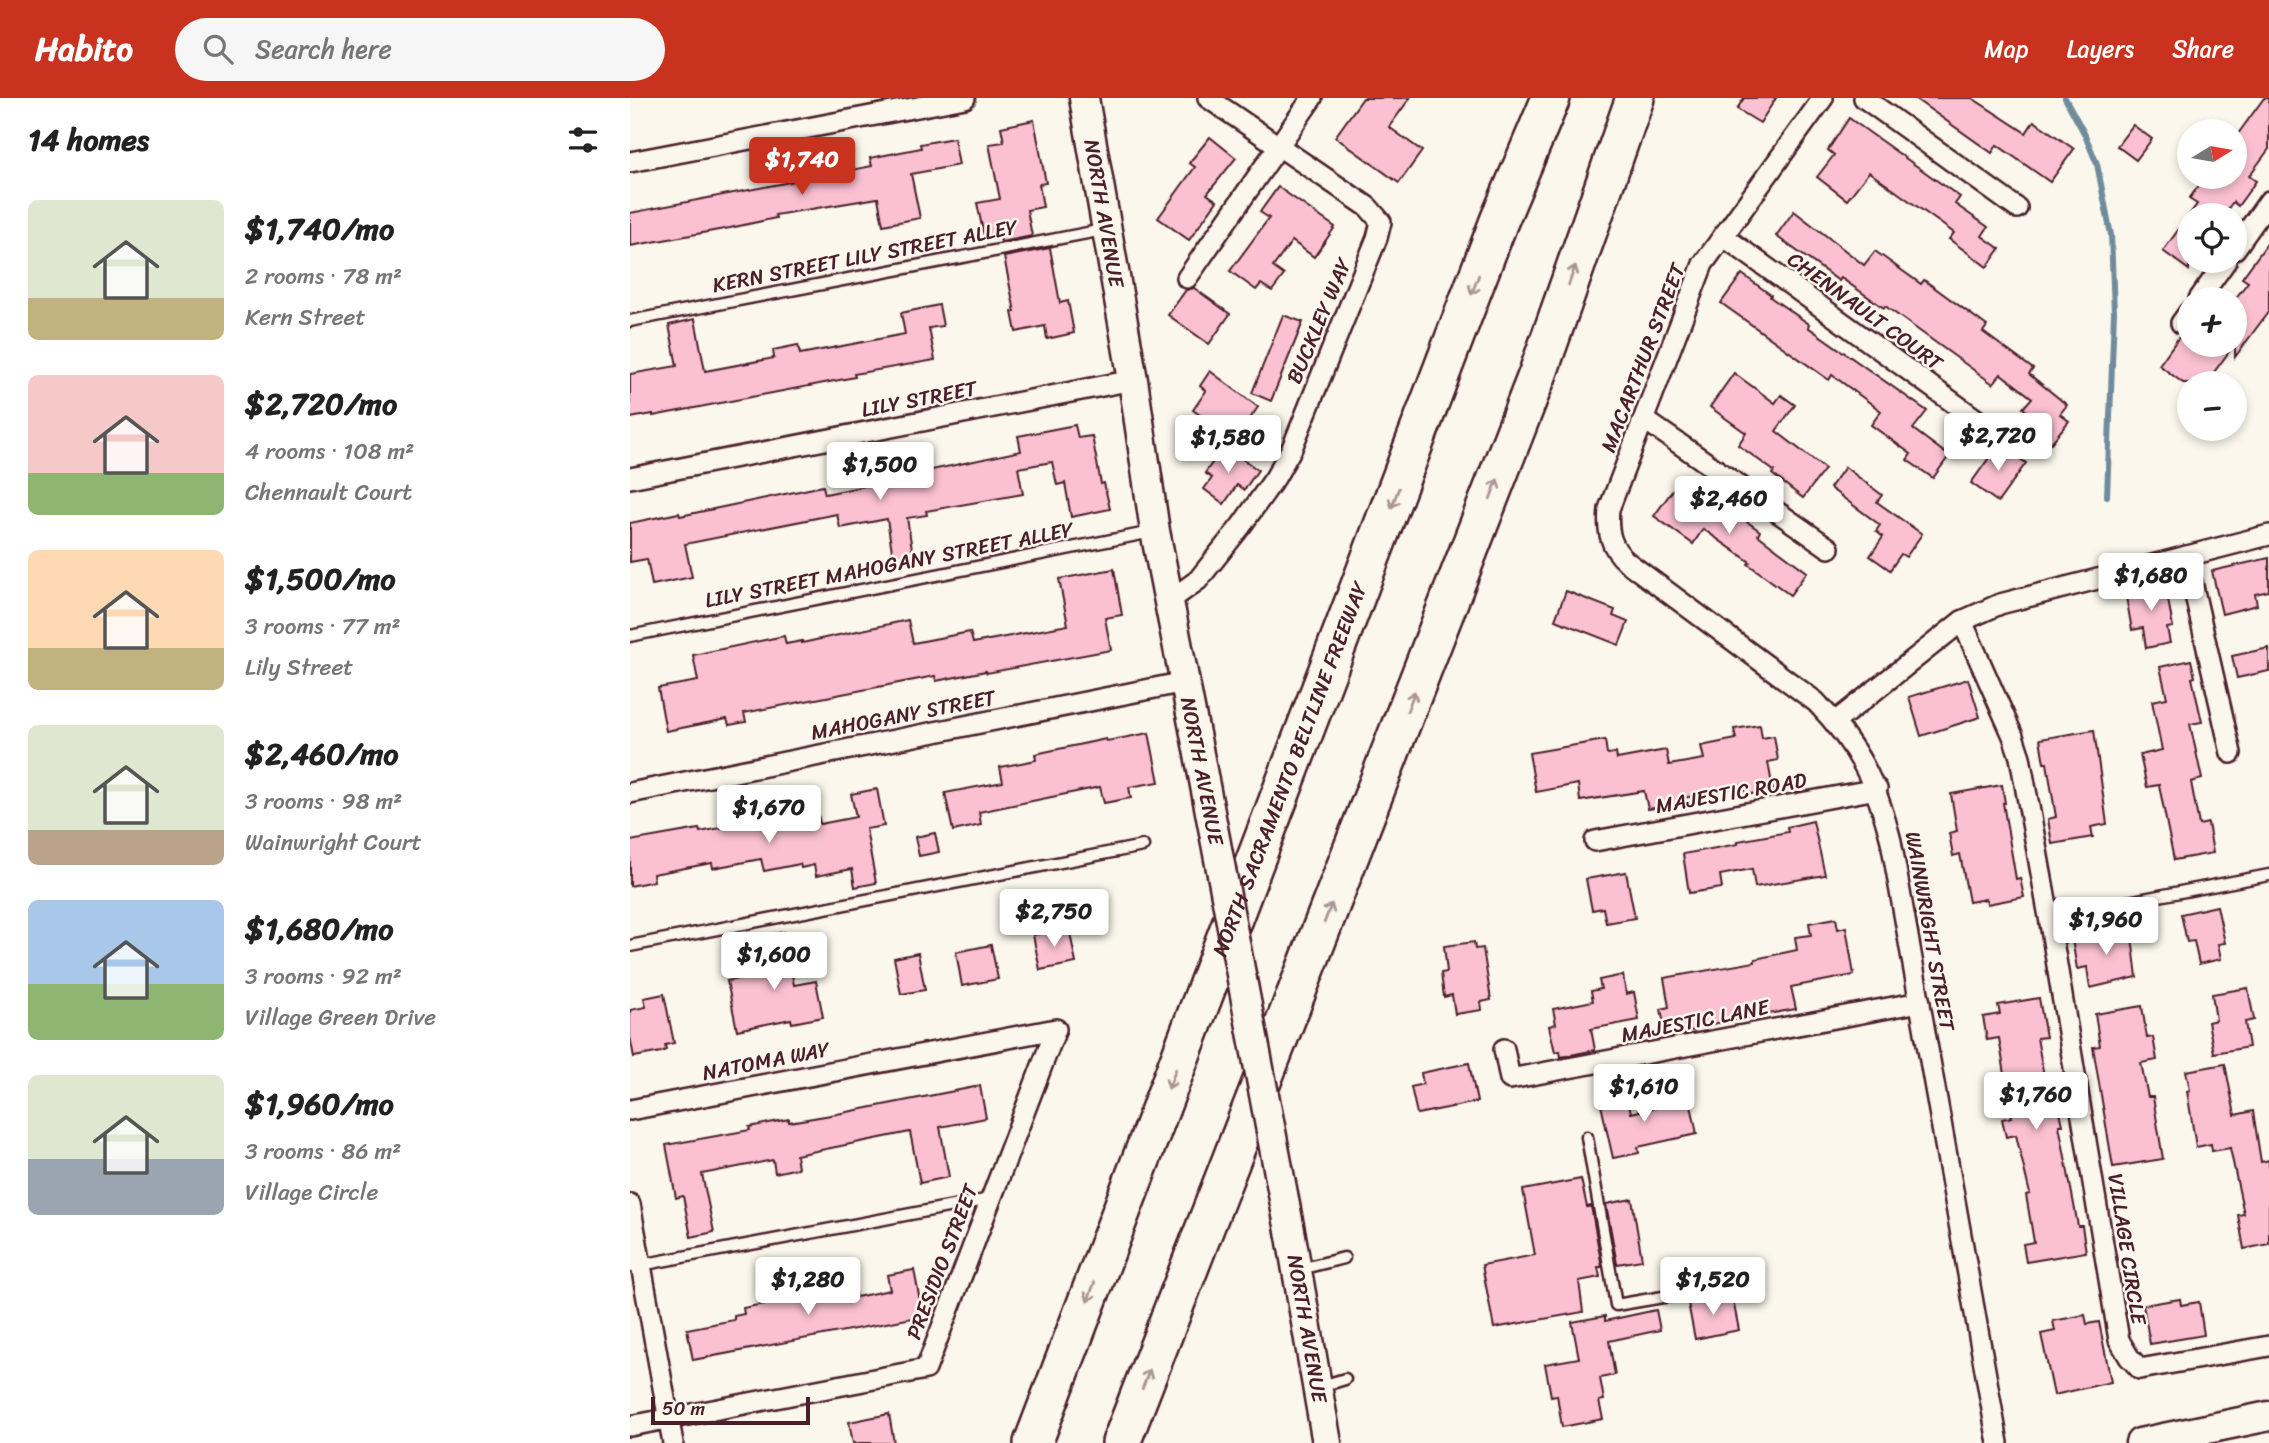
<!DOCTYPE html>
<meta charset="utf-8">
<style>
body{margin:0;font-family:Sriracha,sans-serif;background:#f6f6f6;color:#222;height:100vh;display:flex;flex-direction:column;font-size:26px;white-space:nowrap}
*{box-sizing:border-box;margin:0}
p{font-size:23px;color:#767676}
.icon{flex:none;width:38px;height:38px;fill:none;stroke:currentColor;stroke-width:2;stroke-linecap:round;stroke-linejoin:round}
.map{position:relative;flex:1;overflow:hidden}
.details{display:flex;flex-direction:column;background:#fff;width:630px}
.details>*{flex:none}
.needle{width:46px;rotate:79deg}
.fabs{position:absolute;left:1547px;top:21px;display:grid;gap:14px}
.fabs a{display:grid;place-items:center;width:70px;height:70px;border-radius:50%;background:#fff;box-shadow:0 4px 10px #0003;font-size:35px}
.scale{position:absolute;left:21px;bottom:18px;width:159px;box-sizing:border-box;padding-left:7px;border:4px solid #4a1f2b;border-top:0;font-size:19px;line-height:24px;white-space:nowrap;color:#4a1f2b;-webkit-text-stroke:5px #fbf7ec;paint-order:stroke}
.price{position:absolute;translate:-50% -60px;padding:0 16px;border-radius:7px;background:#fff;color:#222;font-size:23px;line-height:46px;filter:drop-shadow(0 2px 4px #0008)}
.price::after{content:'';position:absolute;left:50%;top:42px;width:21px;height:16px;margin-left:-10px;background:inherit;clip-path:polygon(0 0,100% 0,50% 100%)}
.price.selected{background:#c8321e;color:#fff}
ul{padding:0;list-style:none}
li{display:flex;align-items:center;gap:21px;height:175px;padding:0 28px}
li span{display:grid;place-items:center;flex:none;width:196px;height:140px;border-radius:10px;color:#555}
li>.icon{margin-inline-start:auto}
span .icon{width:84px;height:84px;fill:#fffc;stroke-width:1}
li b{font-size:30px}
h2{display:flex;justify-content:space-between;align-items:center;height:84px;padding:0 28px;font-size:30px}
header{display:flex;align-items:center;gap:42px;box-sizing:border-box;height:98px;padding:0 35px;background:#c8321e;color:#fff}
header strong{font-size:33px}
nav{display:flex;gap:38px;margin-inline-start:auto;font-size:24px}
.search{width:490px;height:63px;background:#f6f6f6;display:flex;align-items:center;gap:18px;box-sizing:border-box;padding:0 24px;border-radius:38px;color:#767676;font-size:26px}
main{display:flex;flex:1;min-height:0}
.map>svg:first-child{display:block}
</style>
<header>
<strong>Habito</strong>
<div class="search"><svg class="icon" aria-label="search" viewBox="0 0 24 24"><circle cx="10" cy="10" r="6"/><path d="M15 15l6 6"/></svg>Search here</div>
<nav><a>Map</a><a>Layers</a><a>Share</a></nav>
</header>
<main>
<section class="details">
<h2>14 homes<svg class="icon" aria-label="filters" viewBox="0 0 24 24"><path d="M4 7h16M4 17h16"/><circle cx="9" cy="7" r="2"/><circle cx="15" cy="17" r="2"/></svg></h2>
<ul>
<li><span style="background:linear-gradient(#dfe7d0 70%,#c2b280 0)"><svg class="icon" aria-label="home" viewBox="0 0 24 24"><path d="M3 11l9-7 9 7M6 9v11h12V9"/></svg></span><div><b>$1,740/mo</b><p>2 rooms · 78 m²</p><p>Kern Street</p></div></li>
<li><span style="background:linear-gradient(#f6c9c9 70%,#8fb573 0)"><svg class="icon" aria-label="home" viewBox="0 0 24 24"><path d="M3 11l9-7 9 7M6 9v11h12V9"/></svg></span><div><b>$2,720/mo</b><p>4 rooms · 108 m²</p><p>Chennault Court</p></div></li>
<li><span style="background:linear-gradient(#ffd9b3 70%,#c2b280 0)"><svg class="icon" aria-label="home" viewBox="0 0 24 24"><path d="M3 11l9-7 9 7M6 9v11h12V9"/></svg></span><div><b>$1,500/mo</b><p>3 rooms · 77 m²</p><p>Lily Street</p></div></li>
<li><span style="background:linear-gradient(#dfe7d0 75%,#b9a48a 0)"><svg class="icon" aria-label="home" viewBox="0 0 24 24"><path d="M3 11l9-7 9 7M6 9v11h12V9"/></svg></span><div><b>$2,460/mo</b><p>3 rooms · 98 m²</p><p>Wainwright Court</p></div></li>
<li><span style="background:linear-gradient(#a9c7e8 60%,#8fb573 0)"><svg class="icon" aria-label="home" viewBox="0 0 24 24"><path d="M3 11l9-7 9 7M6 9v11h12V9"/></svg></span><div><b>$1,680/mo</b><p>3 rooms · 92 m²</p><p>Village Green Drive</p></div></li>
<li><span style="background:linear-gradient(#dfe7d0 60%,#9aa5b1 0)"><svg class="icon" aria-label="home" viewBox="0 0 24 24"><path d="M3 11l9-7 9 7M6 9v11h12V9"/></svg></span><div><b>$1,960/mo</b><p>3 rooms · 86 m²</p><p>Village Circle</p></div></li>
</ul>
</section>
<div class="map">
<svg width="1639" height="1345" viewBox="0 0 1639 1345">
<rect width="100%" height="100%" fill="#fbf7ec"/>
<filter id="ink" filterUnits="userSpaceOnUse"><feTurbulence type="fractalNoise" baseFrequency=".0143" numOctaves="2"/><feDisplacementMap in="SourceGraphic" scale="14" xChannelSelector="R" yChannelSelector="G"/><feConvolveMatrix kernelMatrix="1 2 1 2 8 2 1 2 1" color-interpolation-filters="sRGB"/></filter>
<g filter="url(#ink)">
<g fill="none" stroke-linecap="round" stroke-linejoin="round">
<polyline stroke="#6f8c9c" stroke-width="6" points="1435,0 1454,35 1467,66 1481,137 1484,214 1477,398"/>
</g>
<g fill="#fbc1d3" stroke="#4a1f2b" stroke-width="2">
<polygon points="733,0 780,0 759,29 792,53 769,85 705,39"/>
<polygon points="1114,0 1146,0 1130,25 1107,11"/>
<polygon points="1284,0 1342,0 1396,35 1404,23 1444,51 1420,84 1367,47 1362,55"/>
<polygon points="1634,0 1639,0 1639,51 1619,78 1626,83 1608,108 1603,104 1593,117 1559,117 1559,172 1533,153 1567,106 1559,101 1575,79 1605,79 1605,40"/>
<polygon points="1219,20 1330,99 1325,106 1358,129 1352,138 1370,151 1357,169 1319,141 1324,135 1239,74 1217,102 1187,79 1204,57 1198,52"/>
<polygon points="404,22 416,85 409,86 413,109 397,112 402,138 371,144 369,135 354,138 347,105 370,101 359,46 374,44 371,29"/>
<polygon points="1503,27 1522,41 1506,62 1487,48"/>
<polygon points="580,39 606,60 577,96 587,103 559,142 528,120 565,69 559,65"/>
<polygon points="324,40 329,67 281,76 290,120 253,127 248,100 145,117 146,120 100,130 0,148 0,115 242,68 240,60 291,50 290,46"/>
<polygon points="648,89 705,129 684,159 662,143 643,169 654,177 642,193 631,186 626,192 600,173 639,120 630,114"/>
<polygon points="1164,113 1234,167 1245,153 1291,186 1294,182 1357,228 1353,234 1403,271 1399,276 1437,307 1430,316 1439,323 1421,345 1397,325 1402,318 1393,310 1402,300 1371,276 1363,286 1255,208 1254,210 1211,180 1209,183 1146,138"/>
<polygon points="1639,143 1639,213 1605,259 1605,201 1618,184 1612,180"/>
<polygon points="420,150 430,205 438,203 444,235 417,241 415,228 386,234 382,214 385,214 374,159"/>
<polygon points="1112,176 1141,197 1140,199 1179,226 1178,229 1297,313 1283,331 1319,358 1303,380 1277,362 1281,356 1241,327 1251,313 1202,277 1199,282 1091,205"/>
<polygon points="564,190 600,216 579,246 538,217 556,192"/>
<polygon points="309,207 313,228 299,230 305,262 224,276 225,279 184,287 23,318 23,316 0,320 0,276 47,268 39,227 65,221 75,273 144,260 143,252 168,247 170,256 275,236 271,215"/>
<polygon points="653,217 673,224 641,303 622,295"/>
<polygon points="1549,239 1559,247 1604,247 1576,285 1553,285 1529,267"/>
<polygon points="580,273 628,309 615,328 622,334 612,348 563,312 576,293 570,288"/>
<polygon points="1104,275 1145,305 1151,297 1165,307 1146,333 1195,371 1173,400 1142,376 1144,373 1108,347 1116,335 1080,309"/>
<polygon points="445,327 448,340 462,338 471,386 474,385 480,411 441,419 435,385 427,387 422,364 388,370 393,396 296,413 297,417 277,420 284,463 264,466 257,421 210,430 207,416 55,446 62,479 22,487 17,461 0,464 0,425 49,415 50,418 193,388 195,396 250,385 250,383 391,353 388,338"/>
<polygon points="1369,346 1396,365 1368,404 1341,385"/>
<polygon points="594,348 628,372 614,392 607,387 594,406 574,391 582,380 575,375"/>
<polygon points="1215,369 1252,397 1247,404 1292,436 1276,459 1271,456 1260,472 1240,458 1253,439 1246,433 1250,427 1200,390"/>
<polygon points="1048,385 1097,420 1102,413 1130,433 1128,437 1177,474 1160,497 1118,466 1120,464 1073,431 1063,446 1024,418"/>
<polygon points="1639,460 1639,493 1625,496 1627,507 1592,516 1582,473"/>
<polygon points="484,471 492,517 475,520 481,552 357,575 356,573 306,583 305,578 114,615 116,624 99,627 97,621 36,633 28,590 68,583 63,557 154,538 156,546 172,543 172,545 278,522 283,545 340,534 343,545 438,527 429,481"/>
<polygon points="1535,485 1543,529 1537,530 1540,545 1516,550 1513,530 1502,532 1495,493"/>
<polygon points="936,493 985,512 983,518 998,524 989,547 925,522"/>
<polygon points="1639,550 1639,573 1607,580 1602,558"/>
<polygon points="1561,562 1565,579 1562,580 1572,624 1560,626 1572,681 1561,684 1569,727 1578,725 1583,755 1544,762 1529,687 1517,689 1510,657 1532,652 1522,603 1537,600 1530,569"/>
<polygon points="1338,581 1350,619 1291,638 1279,599"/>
<polygon points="1130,627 1132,640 1144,638 1148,662 1138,664 1143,692 1116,697 1114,687 1054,700 1055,705 1018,711 1014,693 950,703 948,686 906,694 899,655 975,642 977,656 986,655 987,661 1036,652 1039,667 1074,661 1071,648 1106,641 1104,631"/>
<polygon points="1464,632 1477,726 1461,729 1463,739 1422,746 1418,721 1426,719 1417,665 1414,665 1410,641"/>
<polygon points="519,635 529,684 499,689 501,700 474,705 470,689 349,714 351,727 323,733 315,695 373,684 370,669 406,662 405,656 476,641 477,643"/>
<polygon points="1372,687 1375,705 1373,705 1386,781 1390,780 1394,799 1357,806 1356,801 1339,804 1330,756 1323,758 1319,735 1327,733 1321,696"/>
<polygon points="247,691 254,728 236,731 246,785 225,789 222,771 186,778 184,767 171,770 170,766 134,773 131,761 83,770 82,765 23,776 24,783 0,788 0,743 69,731 70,734 105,727 105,729 187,712 190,726 226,719 221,696"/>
<polygon points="1183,723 1195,777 1125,789 1122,771 1090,777 1092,790 1059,795 1053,756 1108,746 1108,743 1158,734 1157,729"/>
<polygon points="305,735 309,754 289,758 285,739"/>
<polygon points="996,774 1005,820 976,825 973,810 962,812 956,781"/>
<polygon points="1587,808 1595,845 1588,846 1591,861 1569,866 1564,843 1557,844 1551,816"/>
<polygon points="1206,820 1208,831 1216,829 1224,877 1161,889 1166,911 1065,929 1066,932 1036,937 1031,911 1039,909 1034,880 1125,864 1125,861 1167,852 1165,839 1181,837 1179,825"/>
<polygon points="439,830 446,865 410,872 403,837"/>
<polygon points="1501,831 1507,879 1460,890 1457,869 1447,871 1442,841"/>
<polygon points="154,834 164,887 186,883 193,919 162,925 161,921 107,932 97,883 139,875 132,838"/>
<polygon points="844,844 845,851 853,850 861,902 851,904 852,912 825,916 822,897 814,899 811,875 817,874 814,848"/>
<polygon points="361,847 368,881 332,888 326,854"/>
<polygon points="288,855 295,892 271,896 264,860"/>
<polygon points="993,877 996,896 1004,894 1009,922 961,931 965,952 931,959 930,953 925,954 919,928 926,926 923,911 963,903 961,893 971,891 969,882"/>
<polygon points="1618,890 1624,922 1615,924 1619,949 1584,955 1578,924 1586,922 1582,896"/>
<polygon points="34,896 44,945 35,947 36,952 31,954 4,959 0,939 0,912 16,909 14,900"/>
<polygon points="1409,900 1416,939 1407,940 1420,1011 1429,1009 1433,1027 1429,1027 1448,1128 1452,1128 1456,1154 1396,1164 1393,1146 1404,1144 1396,1097 1400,1096 1386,1037 1376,1039 1372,1021 1382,1019 1369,940 1357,942 1353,919 1370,916 1368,907"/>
<polygon points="1512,908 1517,940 1523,939 1527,962 1511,965 1518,999 1523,999 1533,1061 1483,1069 1463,949 1470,948 1465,916"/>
<polygon points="839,965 847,1004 787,1016 781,989 793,986 791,975"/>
<polygon points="1595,966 1605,1017 1623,1013 1631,1064 1639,1062 1639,1146 1614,1151 1608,1117 1614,1116 1600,1050 1582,1053 1581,1046 1566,1049 1557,993 1560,992 1556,973"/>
<polygon points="350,988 356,1020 310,1029 319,1079 290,1085 280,1034 166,1057 168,1070 145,1075 143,1062 72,1076 84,1134 61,1139 53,1098 46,1100 36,1047 120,1032 119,1029 159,1021 159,1024 207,1016"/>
<polygon points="996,992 1001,1015 1060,1002 1067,1036 1008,1049 1009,1055 983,1060 969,998"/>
<polygon points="951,1081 957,1109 961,1108 972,1169 968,1169 970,1179 949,1183 953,1214 864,1230 852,1167 905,1157 893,1092"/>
<polygon points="1002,1101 1012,1162 987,1166 976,1106"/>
<polygon points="284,1172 293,1218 63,1262 57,1231 104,1222 104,1218 114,1216 113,1210 149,1203 147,1193 175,1188 177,1200 224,1190 226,1199 260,1192 257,1177"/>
<polygon points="1102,1197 1109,1232 1065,1241 1058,1205"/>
<polygon points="1550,1201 1551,1207 1569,1204 1574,1237 1520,1246 1513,1207"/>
<polygon points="1026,1212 1030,1232 979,1243 985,1277 970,1280 974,1302 969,1303 973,1321 932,1329 927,1297 921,1298 915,1266 949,1260 942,1224 975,1218 975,1223"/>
<polygon points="1455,1217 1457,1226 1469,1224 1481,1284 1424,1297 1411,1236 1425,1233 1423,1223"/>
<polygon points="259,1316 264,1345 223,1345 219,1324"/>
</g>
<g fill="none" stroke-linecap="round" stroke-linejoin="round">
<defs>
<g id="lane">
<polyline points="0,223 473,132"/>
<polyline points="0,538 522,434"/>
<polyline points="1419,819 1639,777"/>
<polyline points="0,848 513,748"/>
<polyline points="957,1039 986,1207 1098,1188"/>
<polyline points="0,1169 360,1101"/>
<polyline points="670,1171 714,1160"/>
<polyline points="689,1289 715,1281"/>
</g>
<g id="street">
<path d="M1193,0L1073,166L979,411C977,433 980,449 997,464L1186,604C1229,649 1246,684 1261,743L1368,1345"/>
<polyline points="1234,0 1387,110"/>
<polyline points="0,64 335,0"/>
<polyline points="1093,138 1350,324"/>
<polyline points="1605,151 1639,103"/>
<polyline points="557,180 682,0"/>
<polyline points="1569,201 1596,163"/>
<polyline points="1551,225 1559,214"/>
<polyline points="1015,322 1199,450"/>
<polyline points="0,380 503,282"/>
<polyline points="1556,458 1601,655"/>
<polyline points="539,503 568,482 611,428 645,380 662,350 747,140 751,124 738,109 578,0"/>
<polyline points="1332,523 1383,638 1390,659 1419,819 1489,1242 1499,1259 1510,1271 1639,1248"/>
<polyline points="1205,624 1332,523 1370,506 1639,437"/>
<polyline points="0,695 555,584"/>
<polyline points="965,743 1247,691"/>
<polyline points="874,951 880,981 1290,904"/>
<polyline points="0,1012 426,931 296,1271 0,1328"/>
<polyline points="0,1106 43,1345"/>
</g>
<g id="secondary">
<path id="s1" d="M454,0L503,282L525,433L568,651"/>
<path id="s2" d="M661,1138L697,1345"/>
<polyline points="1510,1345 1639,1318"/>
</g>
<g id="highway">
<path id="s3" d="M403,1345L869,123L921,0"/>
<polyline points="491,1345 908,275 1005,0"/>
</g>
</defs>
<use href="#lane" stroke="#4a1f2b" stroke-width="15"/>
<use href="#street" stroke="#4a1f2b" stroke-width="24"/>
<use href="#secondary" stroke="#4a1f2b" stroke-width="33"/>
<use href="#highway" stroke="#4a1f2b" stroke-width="42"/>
<use href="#lane" stroke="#fbf7ec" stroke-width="10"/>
<use href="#street" stroke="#fbf7ec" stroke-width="19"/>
<use href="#secondary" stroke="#fbf7ec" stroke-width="28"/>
<use href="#highway" stroke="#fbf7ec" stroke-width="37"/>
<defs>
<polyline id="secondary-bridge" points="568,651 661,1138"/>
</defs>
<use href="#secondary-bridge" stroke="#4a1f2b" stroke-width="33" stroke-linecap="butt"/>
<use href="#secondary-bridge" stroke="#fbf7ec" stroke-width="28"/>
</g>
<defs><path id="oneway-shaft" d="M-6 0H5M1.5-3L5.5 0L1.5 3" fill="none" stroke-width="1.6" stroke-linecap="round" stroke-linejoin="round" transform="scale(1.75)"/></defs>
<g stroke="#ab9695">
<use href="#oneway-shaft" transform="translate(942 177) rotate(-71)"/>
<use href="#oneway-shaft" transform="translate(845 187) rotate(111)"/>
<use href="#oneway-shaft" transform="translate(864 391) rotate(-69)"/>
<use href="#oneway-shaft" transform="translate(765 400) rotate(111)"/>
<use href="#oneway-shaft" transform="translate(781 603) rotate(-69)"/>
<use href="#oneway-shaft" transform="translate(698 815) rotate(-69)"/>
<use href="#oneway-shaft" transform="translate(542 981) rotate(111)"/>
<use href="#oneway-shaft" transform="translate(461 1194) rotate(111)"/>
<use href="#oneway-shaft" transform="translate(516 1281) rotate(-69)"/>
</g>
</g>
<g text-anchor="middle" stroke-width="5" stroke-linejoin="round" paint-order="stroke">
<g font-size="21" fill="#4a1f2b" stroke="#fbf7ec">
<text dy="7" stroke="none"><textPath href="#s1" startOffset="117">NORTH AVENUE</textPath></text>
<text transform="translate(235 158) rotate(-11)" y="7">KERN STREET LILY STREET ALLEY</text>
<text transform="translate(1235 213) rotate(36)" y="7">CHENNAULT COURT</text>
<text transform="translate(689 223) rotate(-67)" y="7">BUCKLEY WAY</text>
<text transform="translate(1013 260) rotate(-69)" y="7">MACARTHUR STREET</text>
<text transform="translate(289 301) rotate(-11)" y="7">LILY STREET</text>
<text transform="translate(259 467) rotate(-11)" y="7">LILY STREET MAHOGANY STREET ALLEY</text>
<text transform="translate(273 617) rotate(-11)" y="7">MAHOGANY STREET</text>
<text dy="7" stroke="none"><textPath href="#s3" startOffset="721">NORTH SACRAMENTO BELTLINE FREEWAY</textPath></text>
<text transform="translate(572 673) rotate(79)" y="7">NORTH AVENUE</text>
<text transform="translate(1101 695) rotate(-10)" y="7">MAJESTIC ROAD</text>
<text transform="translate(1300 833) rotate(80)" y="7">WAINWRIGHT STREET</text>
<text transform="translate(1065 923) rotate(-11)" y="7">MAJESTIC LANE</text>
<text transform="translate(136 963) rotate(-11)" y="7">NATOMA WAY</text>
<text transform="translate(1497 1151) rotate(81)" y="7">VILLAGE CIRCLE</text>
<text transform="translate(312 1164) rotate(-69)" y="7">PRESIDIO STREET</text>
<text dy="7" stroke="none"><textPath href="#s2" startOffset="94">NORTH AVENUE</textPath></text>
</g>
</g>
</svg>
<div class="fabs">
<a><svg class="needle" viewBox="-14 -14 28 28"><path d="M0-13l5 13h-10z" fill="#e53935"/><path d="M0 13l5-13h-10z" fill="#767676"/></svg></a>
<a><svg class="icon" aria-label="locate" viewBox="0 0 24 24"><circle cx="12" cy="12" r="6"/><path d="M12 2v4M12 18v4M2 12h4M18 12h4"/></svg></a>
<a>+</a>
<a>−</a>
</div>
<div class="scale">50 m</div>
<b class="price selected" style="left:172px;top:99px">$1,740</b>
<b class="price" style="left:1368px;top:375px">$2,720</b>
<b class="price" style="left:598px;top:377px">$1,580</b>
<b class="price" style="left:250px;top:404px">$1,500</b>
<b class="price" style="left:1099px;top:438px">$2,460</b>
<b class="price" style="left:1521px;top:515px">$1,680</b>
<b class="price" style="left:139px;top:747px">$1,670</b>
<b class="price" style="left:424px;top:851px">$2,750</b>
<b class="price" style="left:1476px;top:859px">$1,960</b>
<b class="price" style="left:144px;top:894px">$1,600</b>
<b class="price" style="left:1014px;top:1026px">$1,610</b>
<b class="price" style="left:1406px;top:1034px">$1,760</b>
<b class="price" style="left:178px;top:1219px">$1,280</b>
<b class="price" style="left:1083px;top:1219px">$1,520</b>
</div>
</main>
